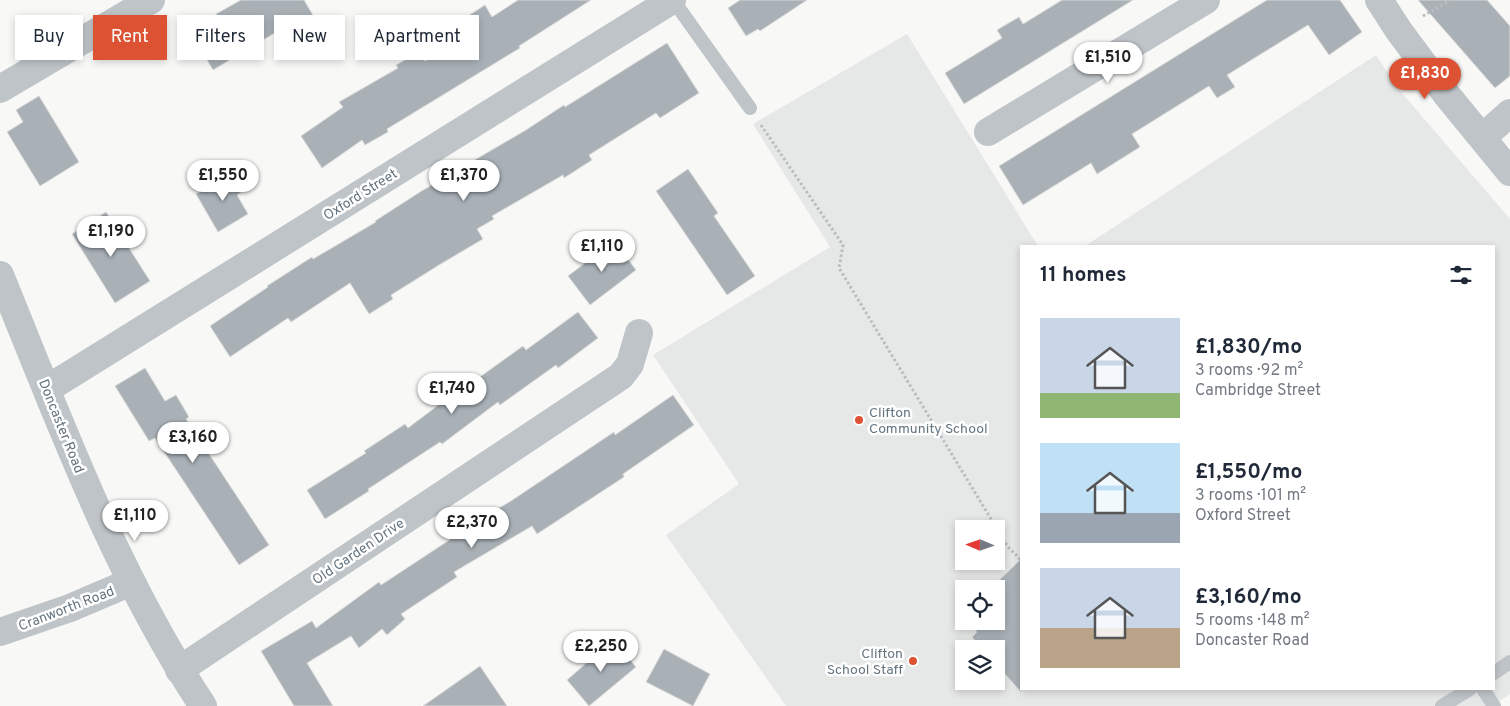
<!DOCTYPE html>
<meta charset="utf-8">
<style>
body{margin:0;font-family:Overpass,sans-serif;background:#f2f2f3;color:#1f2937;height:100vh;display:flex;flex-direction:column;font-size:19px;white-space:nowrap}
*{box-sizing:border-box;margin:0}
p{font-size:16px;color:#747a83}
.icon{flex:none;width:28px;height:28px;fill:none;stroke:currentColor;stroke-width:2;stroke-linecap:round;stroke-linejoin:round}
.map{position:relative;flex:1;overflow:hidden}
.side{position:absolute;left:1020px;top:245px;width:475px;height:445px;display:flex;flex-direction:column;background:#fff;border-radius:0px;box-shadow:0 2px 8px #0003}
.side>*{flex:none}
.top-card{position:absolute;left:15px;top:15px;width:475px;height:45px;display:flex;gap:10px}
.needle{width:32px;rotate:272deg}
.controls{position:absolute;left:955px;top:520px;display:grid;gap:10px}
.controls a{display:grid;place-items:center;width:50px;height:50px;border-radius:0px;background:#fff;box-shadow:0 2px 8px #0003;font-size:25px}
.price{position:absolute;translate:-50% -42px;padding:0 11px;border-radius:18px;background:#fff;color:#222;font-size:16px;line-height:32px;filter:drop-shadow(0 1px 2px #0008)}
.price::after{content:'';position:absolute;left:50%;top:30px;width:15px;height:11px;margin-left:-8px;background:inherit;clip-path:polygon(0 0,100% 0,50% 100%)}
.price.on{background:#dc5233;color:#fff}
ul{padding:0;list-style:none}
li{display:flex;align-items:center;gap:15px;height:125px;padding:0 20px}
li span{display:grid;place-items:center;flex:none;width:140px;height:100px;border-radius:0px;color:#555}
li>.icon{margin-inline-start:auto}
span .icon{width:60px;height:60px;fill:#fffc;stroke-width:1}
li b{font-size:21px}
h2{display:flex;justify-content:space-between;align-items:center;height:60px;padding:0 20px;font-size:21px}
.pill{padding:0 18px;border-radius:0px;background:#fff;box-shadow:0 2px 8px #0003;font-size:18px;line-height:45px}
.pill.on{background:#dc5233;color:#fff}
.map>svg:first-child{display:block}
</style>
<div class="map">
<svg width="1510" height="706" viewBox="0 0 1510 706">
<rect width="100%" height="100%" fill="#f8f8f6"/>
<path fill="#e6e7e7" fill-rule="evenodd" d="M907,34L1038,246H1021V689H1494V246H1085L1376,55L1396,86L1510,219V694L1492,706H786L666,535L739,484L653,355L830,247L753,124ZM964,529H996V561H964ZM964,589H996V621H964ZM964,649H996V681H964Z"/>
<g fill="#a9b1b7" stroke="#dadad8">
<polygon points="241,0 304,0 314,17 287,34 283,28 213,70 195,39 222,24 216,14"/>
<polygon points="518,0 591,0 519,46 520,48 387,129 388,132 365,145 362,140 322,168 301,136 343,107 339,102 398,68 396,65 419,52 425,61 465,37 457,23 485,5 492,17"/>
<polygon points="740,0 807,0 760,31 758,29 746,36 728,8"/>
<polygon points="1062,0 1133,0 964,104 945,73 1002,38 997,30 1019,17 1023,24"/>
<polygon points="1267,0 1340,0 1362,32 1329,55 1308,25 1227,75 1235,87 1217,98 1209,86 1132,134 1140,147 1097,174 1091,163 1023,205 999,166"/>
<polygon points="1418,0 1487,0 1510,26 1510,76 1495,88"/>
<polygon points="667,43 699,93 660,118 656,113 589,155 592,160 564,178 563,175 492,216 494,219 477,229 483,239 439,265 391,295 393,299 369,314 350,283 291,322 288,318 230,357 210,326 268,287 267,286 312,257 313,259 376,222 375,221 420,192 526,130 564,105 565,107"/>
<polygon points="39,96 79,162 40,186 7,132 23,122 16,110"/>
<polygon points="688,169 718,213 714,216 755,276 727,295 656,191"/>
<polygon points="233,172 244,190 237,195 248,214 218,232 196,194"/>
<polygon points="106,212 150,281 115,303 72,234"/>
<polygon points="614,241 636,270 590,305 568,276"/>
<polygon points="578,312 598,338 558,368 556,365 500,405 498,402 442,444 440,442 368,489 369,491 325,519 307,490 366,453 364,451 405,424 408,428 465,385 466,387 523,346 526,350"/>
<polygon points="145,368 165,401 176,395 189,417 186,419 269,545 239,565 155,438 149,441 115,386"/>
<polygon points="673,395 694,425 623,474 624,477 537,534 532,526 454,572 457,577 401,614 405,619 387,635 382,629 359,648 351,636 307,663 333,706 294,706 261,651 312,621 316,628 379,582 381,585 454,537 453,535 511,501 614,432 615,435"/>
<polygon points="1021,559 1021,692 996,664 996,649 982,649 972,637 977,632 969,621 996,621 996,589 990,589"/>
<polygon points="613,640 636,667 589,706 567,680"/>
<polygon points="664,649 710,674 693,706 646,682"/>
<polygon points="480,666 507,706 423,706"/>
</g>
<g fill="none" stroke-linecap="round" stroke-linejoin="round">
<g stroke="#babdc0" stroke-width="3" stroke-dasharray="2.5 2.5" stroke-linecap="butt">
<polyline points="1423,16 1451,0"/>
<polyline points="761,125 843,245 839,268 1008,547 1021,560"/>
</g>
<g stroke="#bfc4c8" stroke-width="14">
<polyline points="673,0 750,108"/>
<polyline points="1494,673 1510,662"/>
<polyline points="1483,689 1494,706"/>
<polyline points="1442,706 1470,689"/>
</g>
<g stroke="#bfc4c8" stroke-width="28">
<polyline points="1379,0 1399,31 1446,94 1510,172"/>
<polyline points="0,89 151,0"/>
<polyline points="988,132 1206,0"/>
<polyline points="1483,137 1510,113"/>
<polyline points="47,389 672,0"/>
<polyline points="0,632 70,608 131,582"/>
<polyline points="179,670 621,376 630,364 639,333"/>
</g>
<path stroke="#bfc4c8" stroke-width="28" d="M0,275C60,422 115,573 203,706"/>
</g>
<g fill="#dc5233" stroke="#fff" stroke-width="2">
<circle cx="859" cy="420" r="5"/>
<circle cx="913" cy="661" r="5"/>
</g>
<g text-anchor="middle" stroke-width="5" stroke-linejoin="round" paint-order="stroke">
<g font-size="14" fill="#657580" stroke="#fff">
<text transform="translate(360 194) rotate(-32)" y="5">Oxford Street</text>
<text transform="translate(62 426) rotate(68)" y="5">Doncaster Road</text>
<text transform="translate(358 551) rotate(-34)" y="5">Old Garden Drive</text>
<text transform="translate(66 608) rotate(-21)" y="5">Cranworth Road</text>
</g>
<g font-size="14" fill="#657580" stroke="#fff" text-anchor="start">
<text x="869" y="417">Clifton<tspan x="869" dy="16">Community School</tspan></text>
<text x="903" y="658" text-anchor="end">Clifton<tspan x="903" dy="16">School Staff</tspan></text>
</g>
</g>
</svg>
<div class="controls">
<a><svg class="needle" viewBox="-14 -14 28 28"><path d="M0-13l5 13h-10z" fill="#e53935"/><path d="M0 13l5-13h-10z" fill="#747a83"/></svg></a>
<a><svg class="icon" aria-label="locate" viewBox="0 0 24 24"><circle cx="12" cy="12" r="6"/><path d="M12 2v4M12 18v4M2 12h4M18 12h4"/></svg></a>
<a><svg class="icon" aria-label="layers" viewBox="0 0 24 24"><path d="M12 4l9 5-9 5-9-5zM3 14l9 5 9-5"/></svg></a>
</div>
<b class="price" style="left:1108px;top:84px">£1,510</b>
<b class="price on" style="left:1425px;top:100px">£1,830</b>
<b class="price" style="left:223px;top:202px">£1,550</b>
<b class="price" style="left:464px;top:202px">£1,370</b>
<b class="price" style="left:111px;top:258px">£1,190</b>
<b class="price" style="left:602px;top:273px">£1,110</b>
<b class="price" style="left:452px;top:415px">£1,740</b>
<b class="price" style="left:193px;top:464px">£3,160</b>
<b class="price" style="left:135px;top:542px">£1,110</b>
<b class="price" style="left:472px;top:549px">£2,370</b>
<b class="price" style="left:601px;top:673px">£2,250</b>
<div class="top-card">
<a class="pill">Buy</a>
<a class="pill on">Rent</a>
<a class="pill">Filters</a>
<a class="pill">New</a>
<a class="pill">Apartment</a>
</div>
<section class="side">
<h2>11 homes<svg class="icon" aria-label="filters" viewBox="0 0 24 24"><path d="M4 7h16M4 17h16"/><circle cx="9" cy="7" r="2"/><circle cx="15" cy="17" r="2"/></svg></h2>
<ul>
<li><span style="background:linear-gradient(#c9d6e8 75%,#8fb573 0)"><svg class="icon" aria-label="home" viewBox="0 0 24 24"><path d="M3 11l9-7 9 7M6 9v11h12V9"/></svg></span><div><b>£1,830/mo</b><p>3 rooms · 92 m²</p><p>Cambridge Street</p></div></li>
<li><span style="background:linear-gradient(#bfe0f5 70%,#9aa5b1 0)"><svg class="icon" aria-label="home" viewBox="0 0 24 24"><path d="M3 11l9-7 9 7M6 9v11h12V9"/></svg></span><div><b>£1,550/mo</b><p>3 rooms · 101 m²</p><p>Oxford Street</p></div></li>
<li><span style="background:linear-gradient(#c9d6e8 60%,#b9a48a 0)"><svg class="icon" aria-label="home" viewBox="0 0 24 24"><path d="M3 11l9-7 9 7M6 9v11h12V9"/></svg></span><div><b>£3,160/mo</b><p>5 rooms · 148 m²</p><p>Doncaster Road</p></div></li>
</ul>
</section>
</div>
